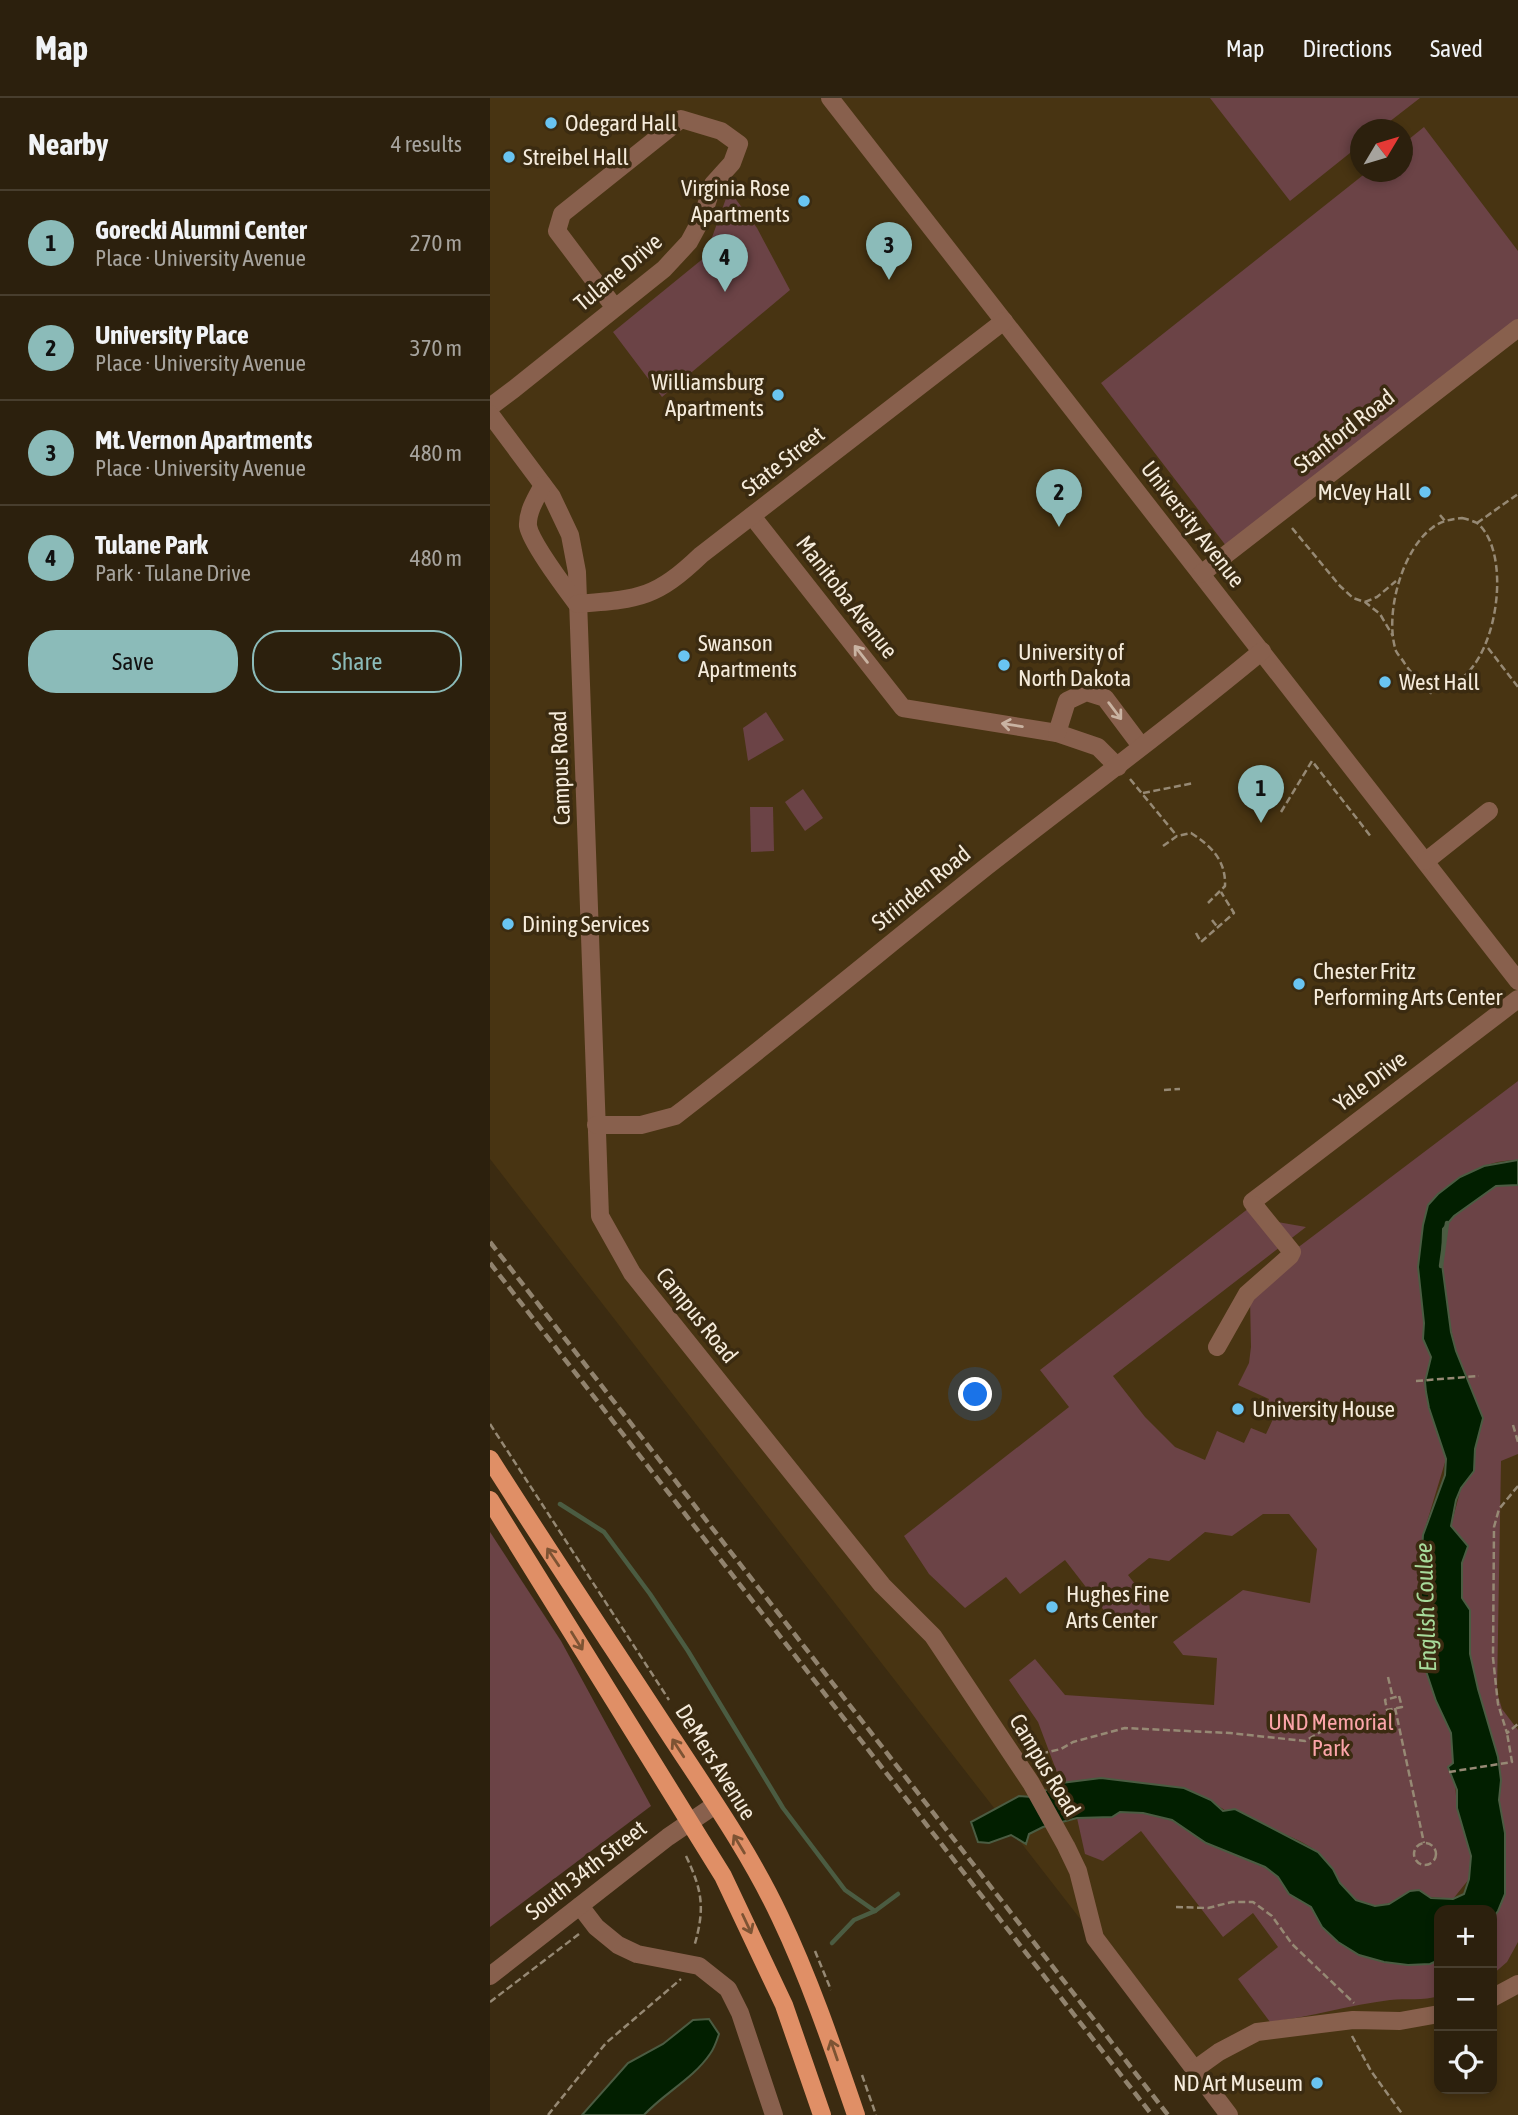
<!DOCTYPE html>
<html lang="en">
<head>
<meta charset="utf-8">
<style>
  :root { --surface:#2c200d; --page:#342816; --text:#f1f3f6; --muted:#a6a39d; --line:#483e2e; --accent:#8bbbb9 }
  body { margin:0; font-family:"Asap Condensed",sans-serif; background:var(--page); color:var(--text) }
  .controls { position:absolute; right:21px; bottom:21px; display:grid; overflow:hidden; border-radius:14px; box-shadow:0 4px 10px #0003 }
  .controls button { width:63px; height:63px; display:grid; place-items:center; padding:0; border:0; border-bottom:2px solid var(--line); background:var(--surface); color:var(--text); font:35px sans-serif }
  .compass { position:absolute; left:860px; top:21px; width:63px; height:63px; border-radius:50%; background:var(--surface); box-shadow:0 4px 10px #0003; rotate:52deg }
  .you { position:absolute; left:486px; top:1297px; width:24px; height:24px; margin:-18px; border:5px solid #fff; border-radius:50%; background:#1a73e8; box-shadow:0 0 0 10px #1a73e833 }
  .badge { display:grid; place-items:center; width:46px; height:46px; border-radius:50%; background:var(--accent); color:#111; font-size:23px; font-weight:700 }
  .pin { position:absolute; translate:-50% -58px; filter:drop-shadow(0 2px 4px #0008) }
  .pin::after { content:''; position:absolute; top:37px; width:24px; height:21px; background:inherit; clip-path:polygon(0 0,100% 0,50% 100%) }
  .list { margin:0; padding:0; list-style:none }
  h2 { display:flex; justify-content:space-between; align-items:center; height:91px; margin:0; padding:0 28px; font-size:30px }
  h2 small { font-size:23px; font-weight:400; color:var(--muted) }
  .list li { display:grid; grid-template-columns:46px 1fr auto; gap:21px; align-items:center; box-sizing:border-box; height:105px; padding:0 28px; border-top:2px solid var(--line) }
  .list b { display:block; font-size:26px; white-space:nowrap }
  .list p { margin:0; font-size:23px; white-space:nowrap; color:var(--muted) }
  .list em { font-size:23px; font-style:normal; color:var(--muted) }
  .actions { display:flex; gap:14px; padding:21px 28px }
  .actions a { flex:1; padding:16px 0; border:2px solid var(--accent); border-radius:28px; text-align:center; font-size:24px; color:var(--accent) }
  .actions .main { background:var(--accent); color:#111 }
  .icon { flex:none; width:38px; height:38px; fill:none; stroke:currentColor; stroke-width:2; stroke-linecap:round; stroke-linejoin:round }
  .map { position:relative; flex:none; width:1028px; height:2017px; overflow:hidden }
  header { display:flex; align-items:center; gap:42px; box-sizing:border-box; height:98px; padding:0 35px; background:var(--surface); border-bottom:2px solid var(--line) }
  header strong { font-size:33px }
  nav { display:flex; gap:38px; margin-inline-start:auto; font-size:24px }
  main { display:flex }
  aside { flex:1; background:var(--surface) }
  .map>svg:first-child { display:block }
</style>
</head>
<body>
<header>
<strong>Map</strong>
<nav><a>Map</a><a>Directions</a><a>Saved</a></nav>
</header>
<main>
<aside>
<h2>Nearby<small>4 results</small></h2>
<ul class="list">
<li><span class="badge">1</span><div><b>Gorecki Alumni Center</b><p>Place · University Avenue</p></div><em>270 m</em></li>
<li><span class="badge">2</span><div><b>University Place</b><p>Place · University Avenue</p></div><em>370 m</em></li>
<li><span class="badge">3</span><div><b>Mt. Vernon Apartments</b><p>Place · University Avenue</p></div><em>480 m</em></li>
<li><span class="badge">4</span><div><b>Tulane Park</b><p>Park · Tulane Drive</p></div><em>480 m</em></li>
</ul>
<div class="actions"><a class="main">Save</a><a>Share</a></div>
</aside>
<div class="map">
<svg width="1028" height="2017" viewBox="0 0 1028 2017">
  <rect width="100%" height="100%" fill="#3b2b11"/>
  <path fill="#483412" fill-rule="evenodd" d="M0,0H1028V2017H739L605,1840L0,1061ZM870,32H912V74H870ZM949,1812H1002V1991H949Z"/>
  <g fill="#6b4346">
    <path d="M720,0H930L890,31L870,32V47L800,103Z"/>
    <path d="M934,29L1028,153V229L740,453L611,285L877,74H912L913,46Z"/>
    <path d="M239,92L267,130L300,192L172,299L123,234L215,159Z"/>
    <path d="M276,614L294,642L258,663L253,630Z"/>
    <path d="M313,691L333,720L315,733L295,704Z"/>
    <path d="M260,709H283L284,753L261,754Z"/>
    <path d="M1028,983V1062C989,1062 966,1083 938,1107L933,1240L941,1259L947,1331L956,1361L933,1437L930,1476L931,1534L934,1567L946,1603L961,1635L967,1710L981,1758L979,1781L963,1801C947,1800 925,1796 909,1801C900,1804 894,1809 884,1808C850,1802 847,1770 827,1754C797,1730 749,1728 721,1702L611,1680L571,1685L548,1624L519,1582L545,1561L575,1597L724,1607L727,1560L693,1557L683,1544L753,1492L820,1505L827,1451L799,1416H773L742,1438L715,1434L679,1463L659,1460L638,1477L659,1504L661,1522L616,1515L575,1462L530,1496L516,1479L475,1510L439,1476L414,1438L579,1309L550,1272L759,1110L782,1123L816,1129L623,1278L655,1319L685,1349L715,1362L727,1333L754,1345L761,1330L776,1336L783,1321L773,1316L779,1301L748,1287L759,1265L761,1249L760,1200L802,1154Z"/>
    <path d="M1028,1087V1356L1011,1363L1007,1594L1012,1611L1028,1632V1844L1017,1864L1002,1877V1821L1013,1799L1016,1780L1015,1735L1009,1702L1011,1682L1008,1659L988,1591L980,1556V1512L972,1500V1465L978,1448L961,1428L971,1390L984,1373L985,1351L993,1320L966,1253L950,1181L953,1131L964,1118L1006,1088Z"/>
    <path d="M0,1434L71,1543L161,1708L0,1829Z"/>
    <path d="M630,1714L653,1715L682,1722L716,1745L778,1771L788,1779L799,1796L821,1809L832,1829L848,1844L940,1866L949,1862V1898C933,1903 917,1900 900,1902C860,1907 820,1919 780,1924L748,1881L788,1849L763,1815L733,1839L651,1733L613,1763L595,1756L587,1720L622,1719Z"/>
  </g>
  <g fill="#021f00" stroke="#4b5c42" stroke-width="2">
    <path d="M1028,1062V1087L1006,1088L964,1118L953,1131L952,1166L961,1234L966,1253L993,1320L985,1351L984,1373L971,1390L966,1402L961,1428L978,1448L972,1465V1500L980,1512V1556L988,1591L1008,1659L1011,1682L1009,1702L1015,1735V1796L1008,1813L1002,1821V1812H949V1862L940,1866L918,1867L894,1864L869,1857L848,1844L832,1829L821,1809L799,1796L788,1779L775,1769L716,1745L682,1722L653,1715L630,1714L622,1719L587,1720L553,1729L539,1736L536,1746L521,1737L499,1745L488,1744L481,1724L529,1698L542,1699L571,1685L611,1680L694,1690L721,1702L733,1713L745,1711L828,1754L843,1771L850,1785L866,1802L885,1808L899,1806L920,1793L929,1792L941,1800L963,1801L974,1796L979,1781L981,1758L967,1710V1692L958,1669L963,1665L961,1635L946,1603L934,1567L931,1534L930,1476L933,1437L955,1377L956,1361L939,1310L936,1294L935,1284L941,1259L933,1241L934,1225L928,1169L933,1127L938,1107L948,1096L970,1079L994,1068Z"/>
    <path d="M219,1921L229,1936C227,1942 224,1951 220,1956C203,1981 174,1995 154,2017H92L138,1965L173,1946L203,1922Z"/>
  </g>
  <g fill="none" stroke-linecap="round" stroke-linejoin="round">
    <g stroke="#4b5c42" stroke-width="4.5">
      <path d="M951,1168L957,1125"/>
      <path d="M70,1406L114,1434L160,1496L198,1553L293,1710L355,1792L385,1813"/>
      <path d="M342,1845L364,1822L385,1813L408,1796"/>
    </g>
    <g stroke="#968974" stroke-width="2.5" stroke-dasharray="7 3.5" stroke-linecap="butt">
      <path d="M950,417L955,423"/>
      <path d="M972,420C977,421 983,423 987,425C1028,458 1003,596 944,588C931,586 922,576 915,566C913,562 908,557 906,553C894,517 912,452 942,430C950,423 962,421 972,420Z"/>
      <path d="M987,425L1028,396"/>
      <path d="M802,430L850,488L863,500L875,504L890,516L903,538"/>
      <path d="M875,504L887,499L906,483"/>
      <path d="M998,550L1028,589"/>
      <path d="M940,596L944,588"/>
      <path d="M640,681L687,738"/>
      <path d="M653,695L704,685"/>
      <path d="M791,714L822,663L882,740"/>
      <path d="M673,748L687,738L701,735C721,748 736,762 735,788L718,805"/>
      <path d="M722,822L728,830"/>
      <path d="M706,835L711,844L744,815L731,794"/>
      <path d="M674,992L690,991"/>
      <path d="M926,1283L989,1278"/>
      <path d="M0,1326L179,1602"/>
      <path d="M1023,1327L1028,1344"/>
      <path d="M1028,1388L1009,1411L1004,1429L1003,1560L1008,1606L1017,1635L1028,1626"/>
      <path d="M898,1579L903,1600"/>
      <path d="M909,1598L912,1609L897,1612L895,1602Z"/>
      <path d="M905,1610L934,1745"/>
      <path d="M541,1658L571,1651L583,1644L635,1630L740,1635L815,1643L858,1618"/>
      <path d="M959,1674L1022,1664L1017,1635"/>
      <circle cx="935" cy="1756" r="11"/>
      <path d="M196,1758C213,1794 215,1811 204,1849"/>
      <path d="M686,1809L718,1810L742,1804H763L782,1818L802,1846L864,1905"/>
      <path d="M325,1853L341,1892"/>
      <path d="M0,1904L89,1836"/>
      <path d="M862,1938L881,1973L913,2017"/>
      <path d="M372,1977L386,2017"/>
      <path d="M58,2017L116,1945L191,1881"/>
    </g>
    <g stroke="#88604d" stroke-width="18">
      <path d="M340,0L1028,883"/>
      <path d="M0,309L24,291L174,171L199,144L212,120L223,86L242,65L249,46L231,33L191,21L72,116L67,133L125,210"/>
      <path d="M0,316L62,399L80,437L87,474L110,1118L142,1175L392,1487L443,1538L541,1685L576,1748L588,1773L605,1840L739,2017"/>
      <path d="M53,387C47,398 37,414 38,428C41,445 76,491 87,506"/>
      <path d="M262,418L413,610L567,635L608,649L628,669"/>
      <path d="M711,476L1028,230"/>
      <path d="M87,506C149,501 165,501 211,457L514,223"/>
      <path d="M567,635L577,603L596,594L615,600L651,648"/>
      <path d="M936,763L999,713"/>
      <path d="M106,1027H151L185,1018C290,937 392,852 496,769C588,697 682,628 772,553"/>
      <path d="M762,1104L1028,901"/>
      <path d="M727,1249L757,1196L800,1158L802,1154L764,1107"/>
      <path d="M90,1808L106,1829L128,1847L147,1856L209,1868L238,1891L250,1915L284,2017"/>
      <path d="M0,1878L178,1739L225,1707"/>
      <path d="M1002,1900L1028,1886"/>
      <path d="M704,1972L729,1954L767,1934L863,1922L910,1923L949,1916"/>
    </g>
    <g stroke="#e08f66" stroke-width="18">
      <path d="M0,1361C59,1454 120,1545 180,1637C218,1695 260,1755 290,1819C320,1882 343,1950 366,2017"/>
      <path d="M0,1402L233,1778L294,1907L332,2017"/>
    </g>
    <g stroke="#91836e" stroke-width="4.5" stroke-dasharray="10 5" stroke-linecap="butt">
      <path d="M0,1144L678,2017"/>
      <path d="M0,1165L662,2017"/>
    </g>
  </g>
  <defs><path id="oneway-shaft" d="M-6 0H5M1.5-3L5.5 0L1.5 3" fill="none" stroke-width="1.6" stroke-linecap="round" stroke-linejoin="round" transform="scale(1.75)"/></defs>
  <g stroke="#c9b3a2">
    <use href="#oneway-shaft" transform="translate(371 556) rotate(-128)"/>
    <use href="#oneway-shaft" transform="translate(625 613) rotate(53)"/>
    <use href="#oneway-shaft" transform="translate(522 627) rotate(-171)"/>
  </g>
  <g stroke="#7d5333">
    <use href="#oneway-shaft" transform="translate(63 1459) rotate(-124)"/>
    <use href="#oneway-shaft" transform="translate(87 1543) rotate(58)"/>
    <use href="#oneway-shaft" transform="translate(188 1650) rotate(-123)"/>
    <use href="#oneway-shaft" transform="translate(249 1746) rotate(-121)"/>
    <use href="#oneway-shaft" transform="translate(257 1826) rotate(65)"/>
    <use href="#oneway-shaft" transform="translate(344 1952) rotate(-109)"/>
  </g>
  <g fill="#69c4f1" stroke="#3b2b11" stroke-width="2.5">
    <circle cx="61" cy="25" r="7"/>
    <circle cx="19" cy="59" r="7"/>
    <circle cx="314" cy="103" r="7"/>
    <circle cx="288" cy="297" r="7"/>
    <circle cx="935" cy="394" r="7"/>
    <circle cx="194" cy="558" r="7"/>
    <circle cx="514" cy="567" r="7"/>
    <circle cx="895" cy="584" r="7"/>
    <circle cx="18" cy="826" r="7"/>
    <circle cx="809" cy="886" r="7"/>
    <circle cx="748" cy="1311" r="7"/>
    <circle cx="562" cy="1509" r="7"/>
    <circle cx="827" cy="1985" r="7"/>
  </g>
  <g text-anchor="middle" stroke-width="7" stroke-linejoin="round" paint-order="stroke">
    <g font-size="23" fill="#f5ebdb" stroke="#3b2b11" text-anchor="start">
      <text x="75" y="33">Odegard Hall</text>
      <text x="33" y="67">Streibel Hall</text>
      <text x="300" y="98" text-anchor="end">Virginia Rose<tspan x="300" dy="26">Apartments</tspan></text>
      <text x="274" y="292" text-anchor="end">Williamsburg<tspan x="274" dy="26">Apartments</tspan></text>
      <text x="921" y="402" text-anchor="end">McVey Hall</text>
      <text x="208" y="553">Swanson<tspan x="208" dy="26">Apartments</tspan></text>
      <text x="528" y="562">University of<tspan x="528" dy="26">North Dakota</tspan></text>
      <text x="909" y="592">West Hall</text>
      <text x="32" y="834">Dining Services</text>
      <text x="823" y="881">Chester Fritz<tspan x="823" dy="26">Performing Arts Center</tspan></text>
      <text x="762" y="1319">University House</text>
      <text x="576" y="1504">Hughes Fine<tspan x="576" dy="26">Arts Center</tspan></text>
      <text x="813" y="1993" text-anchor="end">ND Art Museum</text>
    </g>
    <g font-size="23" fill="#f5ebdb" stroke="#3b2b11">
      <text transform="translate(128 174) rotate(-40)" y="8">Tulane Drive</text>
      <text transform="translate(854 333) rotate(-38)" y="8">Stanford Road</text>
      <text transform="translate(293 363) rotate(-38)" y="8">State Street</text>
      <text transform="translate(703 426) rotate(52)" y="8">University Avenue</text>
      <text transform="translate(357 499) rotate(52)" y="8">Manitoba Avenue</text>
      <text transform="translate(70 670) rotate(-92)" y="8">Campus Road</text>
      <text transform="translate(431 790) rotate(-39)" y="8">Strinden Road</text>
      <text transform="translate(880 983) rotate(-37)" y="8">Yale Drive</text>
      <text transform="translate(207 1217) rotate(51)" y="8">Campus Road</text>
      <text transform="translate(226 1664) rotate(58)" y="8">DeMers Avenue</text>
      <text transform="translate(555 1667) rotate(59)" y="8">Campus Road</text>
      <text transform="translate(96 1772) rotate(-38)" y="8">South 34th Street</text>
    </g>
    <g font-size="23" fill="#fba4a9" stroke="#3b2b11">
      <text x="841" y="1632">UND Memorial<tspan x="841" dy="26">Park</tspan></text>
    </g>
    <g font-size="24" font-style="italic" fill="#a7db9a" stroke="#3b2b11">
      <text transform="translate(936 1509) rotate(-92)" y="8">English Coulee</text>
    </g>
  </g>
</svg>
<div class="controls">
<button>+</button>
<button>−</button>
<button><svg class="icon" aria-label="locate" viewBox="0 0 24 24"><circle cx="12" cy="12" r="6"/><path d="M12 2v4M12 18v4M2 12h4M18 12h4"/></svg></button>
</div>
<svg class="compass" viewBox="-18 -18 36 36"><path d="M0-13l5 13h-10z" fill="#e53935"/><path d="M0 13l5-13h-10z" fill="#a6a39d"/></svg>
<div class="you"></div>
<div class="pin badge" style="left:771px;top:725px">1</div>
<div class="pin badge" style="left:569px;top:429px">2</div>
<div class="pin badge" style="left:399px;top:182px">3</div>
<div class="pin badge" style="left:235px;top:194px">4</div>
</div>
</main>
</body>
</html>
